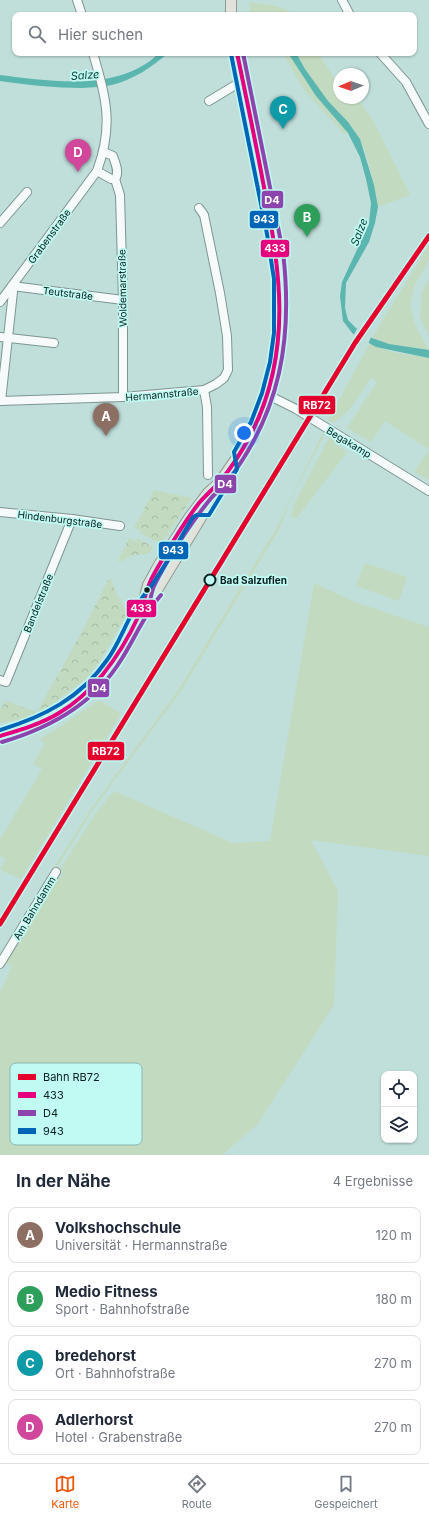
<!DOCTYPE html>
<html lang="de">
<head>
<meta charset="utf-8">
<style>
  :root { --surface:#fff; --page:#f2f2f3; --text:#1f2937; --muted:#747a83; --line:#e0e1e3; --accent:#ea580c }
  body { margin:0; font-family:Inter,sans-serif; background:var(--page); color:var(--text) }
  .controls { position:absolute; right:12px; bottom:12px; display:grid; overflow:hidden; border-radius:8px; box-shadow:0 1px 3px #0004 }
  .controls button { width:36px; height:36px; display:grid; place-items:center; padding:0; border:0; border-bottom:1px solid var(--line); background:var(--surface); color:var(--text); font:20px sans-serif }
  .compass { position:absolute; left:333px; top:68px; width:36px; height:36px; border-radius:50%; background:var(--surface); box-shadow:0 1px 3px #0004; rotate:268deg }
  .you { position:absolute; left:244px; top:433px; width:14px; height:14px; margin:-10px; border:3px solid #fff; border-radius:50%; background:#1a73e8; box-shadow:0 0 0 6px #1a73e833 }
  .badge { display:grid; place-items:center; width:26px; height:26px; border-radius:50%; background:var(--accent); color:#fff; font-size:13px; font-weight:700 }
  .pin { position:absolute; translate:-50% -33px; filter:drop-shadow(0 1px 2px #0008) }
  .pin::after { content:''; position:absolute; top:21px; width:14px; height:12px; background:inherit; clip-path:polygon(0 0,100% 0,50% 100%) }
  .list { margin:0; padding:0; list-style:none }
  h2 { display:flex; justify-content:space-between; align-items:center; height:52px; margin:0; padding:0 16px; font-size:17px }
  h2 small { font-size:13px; font-weight:400; color:var(--muted) }
  .list li { display:grid; grid-template-columns:26px 1fr auto; gap:12px; align-items:center; box-sizing:border-box; height:56px; margin:0 8px 8px; padding:0 8px; border:1px solid var(--line); border-radius:8px }
  .list b { display:block; font-size:15px; white-space:nowrap }
  .list p { margin:0; font-size:13px; white-space:nowrap; color:var(--muted) }
  .list em { font-size:13px; font-style:normal; color:var(--muted) }
  .icon { flex:none; width:22px; height:22px; fill:none; stroke:currentColor; stroke-width:2; stroke-linecap:round; stroke-linejoin:round }
  .map { position:relative; flex:none; width:429px; height:1155px; overflow:hidden }
  .search { position:absolute; background:var(--surface); box-shadow:0 1px 3px #0004; left:12px; right:12px; top:12px; height:44px; display:flex; align-items:center; gap:10px; box-sizing:border-box; padding:0 14px; border-radius:8px; color:var(--muted); font-size:15px }
  .sheet { height:308px; background:var(--surface) }
  nav { display:flex; justify-content:space-around; align-items:center; box-sizing:border-box; height:56px; border-top:1px solid var(--line); background:var(--surface); font-size:11px; color:var(--muted) }
  nav a { display:grid; justify-items:center; gap:2px }
  nav .on { color:var(--accent) }
  .map>svg:first-child { display:block }
</style>
</head>
<body>
<div class="map">
<svg width="429" height="1155" viewBox="0 0 429 1155">
  <defs>
    <pattern id="forest-crowns" width="20" height="18" patternUnits="userSpaceOnUse"><rect width="20" height="18" fill="#c2dac0"/><path d="M2 6a3 3 0 1 1 6 0M12 15a3 3 0 1 1 6 0" fill="none" stroke="#a5bba5"/></pattern>
  </defs>
  <rect width="100%" height="100%" fill="#c0dfdb"/>
  <g fill="#c2dac0">
    <path d="M249,2C269,5 278,4 296,15L249,14L250,13Z"/>
    <path d="M283,53H288L316,96L348,133L344,134L304,90Z"/>
    <path d="M296,53H318L338,84H339V98H357L374,122L410,195L378,207C374,185 370,160 360,139C353,124 339,114 329,102C316,87 306,70 296,53Z"/>
    <path d="M429,245V261L415,284L410,306L416,327L429,350L389,344L372,338Z"/>
    <path d="M429,279V336L420,317L422,292Z"/>
    <path d="M370,343C386,354 410,354 429,358V446L427,449L419,443L385,421L371,442L347,428L377,382L371,378C358,396 353,410 333,423L328,420Z"/>
    <path d="M324,430L325,434L289,503L280,528L181,691L92,811L0,961V954L90,810L179,689L277,527Z"/>
    <path d="M332,436L335,441L334,443L347,452L296,519L291,517L294,504L329,438Z"/>
    <path d="M428,451L429,452V480L414,472Z"/>
    <path d="M365,563L407,577L399,601L356,586Z"/>
    <path d="M314,583L355,602L429,627V856L311,840L338,891L334,1005L257,1125L222,1155H0V993L12,966L4,962L56,876L60,878L63,873L59,871L95,814L114,791L233,843L270,841Z"/>
    <path d="M99,700L121,714L21,879L0,870L5,859L0,856V839L42,769L33,764L45,743L39,739L55,730Z"/>
  </g>
  <g fill="url(#forest-crowns)">
    <path d="M154,490L192,498L161,544L140,533L141,531L134,528Z"/>
    <path d="M129,538L136,541L138,538L153,547L150,553L131,556L120,562L118,561Z"/>
    <path d="M109,578L112,580C115,593 121,600 127,612V615L99,662L86,679L41,712L30,717L0,723V710L6,701L37,712L80,635Z"/>
  </g>
  <g fill="#5ab6ae">
    <path d="M159,53H168C152,67 133,80 112,85C103,87 92,87 82,88C54,88 28,85 0,81V75C50,81 119,93 159,53Z"/>
    <path d="M288,53H296L305,69L328,101L348,122L360,139L374,185L378,207L375,223L369,242L346,283L345,308L348,320L356,328L372,338L389,344L429,350V358L376,347L353,334L343,321L340,296L342,282L369,224L371,203L366,179L360,157L348,133L316,96Z"/>
  </g>
  <path fill="#c0dfdb" d="M358,327L372,335L368,344L353,336Z"/>
  <g fill="none" stroke-linecap="round" stroke-linejoin="round">
    <g stroke="#7d9592" stroke-width="10">
      <g id="minor">
        <path d="M77,0L82,15"/>
        <path d="M342,0L350,15"/>
        <path d="M380,53L406,82L429,124"/>
        <path d="M209,101L242,81"/>
        <path d="M104,152L113,156C115,163 120,172 115,179"/>
        <path d="M97,171L111,179H115"/>
        <path d="M115,179L120,195L123,300V397"/>
        <path d="M0,223L27,192"/>
        <path d="M0,302L97,171C114,125 106,98 93,53"/>
        <path d="M0,337L54,343"/>
        <path d="M204,390L207,407L208,475"/>
        <path d="M268,395L296,409L429,491"/>
        <path d="M0,401L123,397L204,390L216,384L224,378L228,370L227,336L220,293L204,215L199,208"/>
        <path d="M1,401L13,292L12,286L123,300"/>
        <path d="M0,512L72,519L120,526"/>
        <path d="M0,680L6,682L72,519"/>
        <path d="M0,964L56,872"/>
      </g>
    </g>
    <g stroke="#929a8f" stroke-width="12">
      <g id="major">
        <path d="M231,0V15"/>
        <path d="M143,605L148,585L159,565L189,518L208,493L218,484"/>
        <path d="M0,736L34,726L52,718L73,704L94,685L111,664L142,608L157,590L214,496L222,479L240,453L256,425L268,395L276,363L280,334V278L273,233L237,53"/>
      </g>
    </g>
    <use href="#minor" stroke="#f6fafa" stroke-width="8"/>
    <use href="#major" stroke="#e2e2dc" stroke-width="10"/>
    <g stroke="#c0faf2" stroke-width="7">
      <path id="bus-1" d="M0,736C20,730 41,724 59,713C96,691 121,654 139,615C145,601 146,587 154,574C168,549 182,525 199,503C206,495 214,488 221,480C232,467 242,451 250,436C293,354 281,269 263,182C255,139 246,96 237,53"/>
    </g>
    <g stroke="#c0faf2" stroke-width="7">
      <g id="bus-2">
        <path d="M148,610C150,602 151,593 154,586C168,558 192,521 212,497C217,492 223,487 227,482C281,412 293,338 283,252L243,53"/>
        <path d="M2,742C50,728 94,704 121,660C135,638 144,615 161,595"/>
      </g>
    </g>
    <g stroke="#c0faf2" stroke-width="7">
      <path id="bus-3" d="M0,730C43,717 81,698 107,660C119,644 125,624 136,607C142,596 151,588 157,577C170,558 181,537 193,517L197,515H209L237,469L234,452L251,422L262,393L270,362L274,333V279L267,234L231,54"/>
    </g>
    <use href="#bus-1" stroke="#e5007d" stroke-width="4"/>
    <use href="#bus-2" stroke="#8e44ad" stroke-width="4"/>
    <use href="#bus-3" stroke="#0065b7" stroke-width="4"/>
    <g stroke="#c0faf2" stroke-width="8">
      <path id="rail-1" d="M0,924L355,343L429,236"/>
    </g>
    <use href="#rail-1" stroke="#e4002b" stroke-width="5"/>
  </g>
  <circle fill="#c0faf2" stroke="#081f1d" stroke-width="2" cx="210" cy="580" r="5.5"/>
  <circle fill="#081f1d" stroke="#c0faf2" stroke-width="1.5" cx="147" cy="590" r="3.5"/>
  <g text-anchor="middle" stroke-width="3.5" stroke-linejoin="round" paint-order="stroke">
    <g font-size="10" fill="#081f1d" stroke="#c0faf2">
      <text transform="translate(49 236) rotate(-54)" y="4">Grabenstraße</text>
      <text transform="translate(122 288) rotate(-91)" y="4">Woldemarstraße</text>
      <text transform="translate(68 293) rotate(7)" y="4">Teutstraße</text>
      <text transform="translate(162 394) rotate(-5)" y="4">Hermannstraße</text>
      <text transform="translate(349 442) rotate(31)" y="4">Begakamp</text>
      <text transform="translate(60 519) rotate(7)" y="4">Hindenburgstraße</text>
      <text transform="translate(38 603) rotate(-68)" y="4">Bandelstraße</text>
      <text transform="translate(34 908) rotate(-59)" y="4">Am Bahndamm</text>
    </g>
    <g font-size="10" font-weight="bold" fill="#081f1d" stroke="#c0faf2" text-anchor="start">
      <text x="220" y="584">Bad Salzuflen</text>
    </g>
    <g font-size="11" font-style="italic" fill="#0a3f3a" stroke="#c0faf2">
      <text transform="translate(85 75) rotate(-4)" y="4">Salze</text>
      <text transform="translate(359 232) rotate(-69)" y="4">Salze</text>
    </g>
  </g>
  <rect x="10" y="1063" width="132" height="82" rx="6" fill="#c0faf2" stroke="#89b8b2" stroke-width="1"/>
  <rect x="18" y="1074" width="18" height="6" fill="#e4002b"/>
  <rect x="18" y="1092" width="18" height="6" fill="#e5007d"/>
  <rect x="18" y="1110" width="18" height="6" fill="#8e44ad"/>
  <rect x="18" y="1128" width="18" height="6" fill="#0065b7"/>
  <g font-size="11" fill="#081f1d">
    <text x="43" y="1081">Bahn RB72</text>
    <text x="43" y="1099">433</text>
    <text x="43" y="1117">D4</text>
    <text x="43" y="1135">943</text>
  </g>
  <g stroke="#c0faf2" stroke-width="1.5">
    <rect x="261" y="190" width="23" height="19" rx="4" fill="#8e44ad"/>
    <rect x="249" y="210" width="30" height="19" rx="4" fill="#0065b7"/>
    <rect x="260" y="239" width="30" height="19" rx="4" fill="#e5007d"/>
    <rect x="298" y="395" width="38" height="20" rx="4" fill="#e4002b"/>
    <rect x="214" y="474" width="23" height="20" rx="4" fill="#8e44ad"/>
    <rect x="158" y="541" width="31" height="19" rx="4" fill="#0065b7"/>
    <rect x="126" y="599" width="31" height="19" rx="4" fill="#e5007d"/>
    <rect x="87" y="678" width="23" height="20" rx="4" fill="#8e44ad"/>
    <rect x="87" y="741" width="38" height="20" rx="4" fill="#e4002b"/>
  </g>
  <g font-size="11" text-anchor="middle" font-weight="bold" fill="#fff">
    <text x="272" y="204">D4</text>
    <text x="264" y="223">943</text>
    <text x="275" y="252">433</text>
    <text x="317" y="409">RB72</text>
    <text x="225" y="488">D4</text>
    <text x="173" y="554">943</text>
    <text x="141" y="612">433</text>
    <text x="99" y="692">D4</text>
    <text x="106" y="755">RB72</text>
  </g>
</svg>
<div class="controls">
<button><svg class="icon" aria-label="locate" viewBox="0 0 24 24"><circle cx="12" cy="12" r="6"/><path d="M12 2v4M12 18v4M2 12h4M18 12h4"/></svg></button>
<button><svg class="icon" aria-label="layers" viewBox="0 0 24 24"><path d="M12 4l9 5-9 5-9-5zM3 14l9 5 9-5"/></svg></button>
</div>
<svg class="compass" viewBox="-18 -18 36 36"><path d="M0-13l5 13h-10z" fill="#e53935"/><path d="M0 13l5-13h-10z" fill="#747a83"/></svg>
<div class="you"></div>
<div class="pin badge" style="left:106px;top:436px;background:#8d6e63">A</div>
<div class="pin badge" style="left:307px;top:237px;background:#2e9e5b">B</div>
<div class="pin badge" style="left:283px;top:129px;background:#0f9aa8">C</div>
<div class="pin badge" style="left:78px;top:172px;background:#d1479c">D</div>
<div class="search"><svg class="icon" aria-label="search" viewBox="0 0 24 24"><circle cx="10" cy="10" r="6"/><path d="M15 15l6 6"/></svg>Hier suchen</div>
</div>
<section class="sheet">
<h2>In der Nähe<small>4 Ergebnisse</small></h2>
<ul class="list">
<li><span class="badge" style="background:#8d6e63">A</span><div><b>Volkshochschule</b><p>Universität · Hermannstraße</p></div><em>120 m</em></li>
<li><span class="badge" style="background:#2e9e5b">B</span><div><b>Medio Fitness</b><p>Sport · Bahnhofstraße</p></div><em>180 m</em></li>
<li><span class="badge" style="background:#0f9aa8">C</span><div><b>bredehorst</b><p>Ort · Bahnhofstraße</p></div><em>270 m</em></li>
<li><span class="badge" style="background:#d1479c">D</span><div><b>Adlerhorst</b><p>Hotel · Grabenstraße</p></div><em>270 m</em></li>
</ul>
</section>
<nav>
<a class="on"><svg class="icon" aria-label="map" viewBox="0 0 24 24"><path d="M3 6l6-2 6 2 6-2v14l-6 2-6-2-6 2zM9 4v14M15 6v14"/></svg>Karte</a>
<a><svg class="icon" aria-label="directions" viewBox="0 0 24 24"><path d="M12 3l9 9-9 9-9-9zM9 14v-3h6M13 9l2 2-2 2"/></svg>Route</a>
<a><svg class="icon" aria-label="saved" viewBox="0 0 24 24"><path d="M7 4h10v16l-5-4-5 4z"/></svg>Gespeichert</a>
</nav>
</body>
</html>
